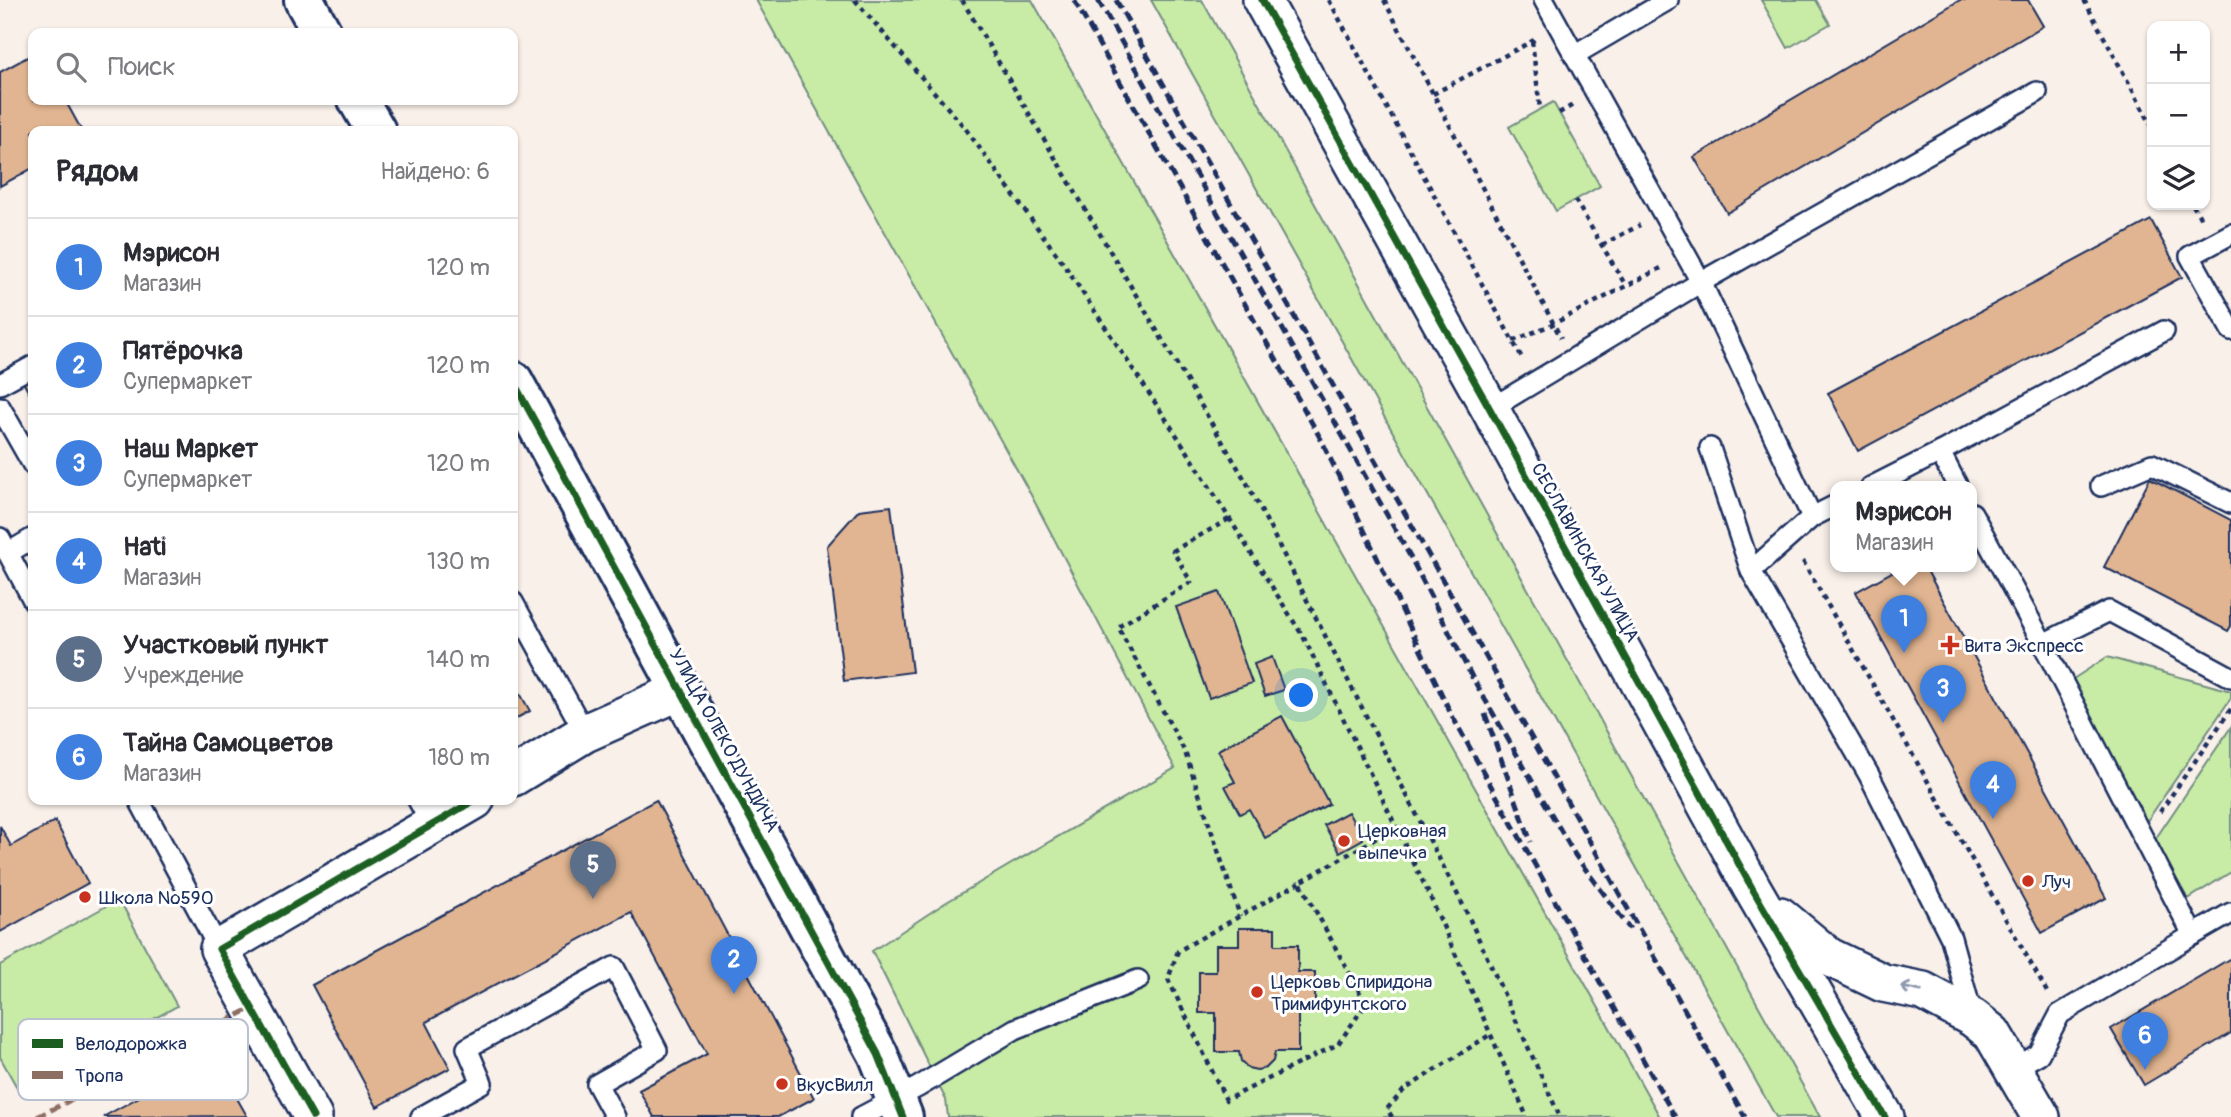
<!DOCTYPE html>
<html lang="ru">
<head>
<meta charset="utf-8">
<style>
  :root { --surface:#fff; --page:#f2f2f3; --text:#2b2b33; --muted:#7c7c81; --line:#e1e1e2; --accent:#0f766e }
  body { margin:0; font-family:Pangolin,sans-serif; background:var(--page); color:var(--text) }
  .controls { position:absolute; right:21px; top:21px; display:grid; overflow:hidden; border-radius:14px; box-shadow:0 2px 5px #0004 }
  .controls button { width:63px; height:63px; display:grid; place-items:center; padding:0; border:0; border-bottom:2px solid var(--line); background:var(--surface); color:var(--text); font:35px sans-serif }
  .you { position:absolute; left:1302px; top:696px; width:24px; height:24px; margin:-18px; border:5px solid #fff; border-radius:50%; background:#1a73e8; box-shadow:0 0 0 10px #1a73e833 }
  .badge { display:grid; place-items:center; width:46px; height:46px; border-radius:50%; background:var(--accent); color:#fff; font-size:23px; font-weight:700 }
  .pin { position:absolute; translate:-50% -58px; filter:drop-shadow(0 2px 4px #0008) }
  .pin::after { content:''; position:absolute; top:37px; width:24px; height:21px; background:inherit; clip-path:polygon(0 0,100% 0,50% 100%) }
  .popup { position:absolute; left:1830px; top:481px; width:147px; height:91px; box-sizing:border-box; display:grid; place-content:center; border-radius:14px; background:var(--surface); filter:drop-shadow(0 2px 5px #0005); font-size:23px; white-space:nowrap; color:var(--muted) }
  .popup b { font-size:26px; color:var(--text) }
  .popup::after { content:''; position:absolute; left:50%; top:100%; margin-left:-14px; border:14px solid transparent; border-top-color:var(--surface) }
  .list { margin:0; padding:0; list-style:none }
  h2 { display:flex; justify-content:space-between; align-items:center; height:91px; margin:0; padding:0 28px; font-size:30px }
  h2 small { font-size:23px; font-weight:400; color:var(--muted) }
  .list li { display:grid; grid-template-columns:46px 1fr auto; gap:21px; align-items:center; box-sizing:border-box; height:98px; padding:0 28px; border-top:2px solid var(--line) }
  .list b { display:block; font-size:26px; white-space:nowrap }
  .list p { margin:0; font-size:23px; white-space:nowrap; color:var(--muted) }
  .list em { font-size:23px; font-style:normal; color:var(--muted) }
  .icon { flex:none; width:38px; height:38px; fill:none; stroke:currentColor; stroke-width:2; stroke-linecap:round; stroke-linejoin:round }
  .map { position:relative; flex:none; width:2231px; height:1117px; overflow:hidden }
  .search { position:absolute; background:var(--surface); box-shadow:0 2px 5px #0004; left:28px; top:28px; width:490px; height:77px; display:flex; align-items:center; gap:18px; box-sizing:border-box; padding:0 24px; border-radius:14px; color:var(--muted); font-size:26px }
  .panel { position:absolute; background:var(--surface); box-shadow:0 2px 5px #0004; left:28px; top:126px; width:490px; height:679px; border-radius:14px }
  .map>svg:first-child { display:block }
</style>
</head>
<body>
<div class="map">
<svg width="2231" height="1117" viewBox="0 0 2231 1117">
  <rect width="100%" height="100%" fill="#f9f0e9"/>
  <filter id="ink" filterUnits="userSpaceOnUse"><feTurbulence type="fractalNoise" baseFrequency=".0143" numOctaves="2"/><feDisplacementMap in="SourceGraphic" scale="14" xChannelSelector="R" yChannelSelector="G"/><feConvolveMatrix kernelMatrix="1 2 1 2 8 2 1 2 1" color-interpolation-filters="sRGB"/></filter>
  <g filter="url(#ink)">
    <g fill="#c8eba5" stroke="#728d82" stroke-width="2">
      <path d="M756,0H1032L1660,1117H948L946,1100L872,951L945,903L1175,768L1031,495Z"/>
      <path d="M1151,0H1202L1820,1117H1776Z"/>
      <path d="M1761,0H1816L1830,24L1788,48Z"/>
      <path d="M1553,102L1600,186L1556,211L1509,127Z"/>
      <path d="M2107,657L2231,691V698L2145,824L2070,681Z"/>
      <path d="M2231,727V872L2188,899L2154,841Z"/>
      <path d="M119,899L177,1006L20,1093L0,1057V965Z"/>
    </g>
    <g fill="#e1b591" stroke="#1b2f5e" stroke-width="2">
      <path d="M1960,0H2028L2043,26L1727,213L1694,157Z"/>
      <path d="M33,54V100H65L82,131H33V168L0,186V72Z"/>
      <path d="M2151,220L2182,277L1858,451L1828,393Z"/>
      <path d="M33,376V400L23,382Z"/>
      <path d="M2150,478L2231,520V626L2228,631L2104,567Z"/>
      <path d="M891,506L912,672L844,681L827,546L859,510Z"/>
      <path d="M1901,567H1925L2106,898L2042,933L1856,592Z"/>
      <path d="M1219,592L1252,683L1209,698L1176,607Z"/>
      <path d="M1272,657L1284,690L1265,696L1254,664Z"/>
      <path d="M513,681L530,711L513,720Z"/>
      <path d="M1282,716L1329,804L1265,838L1249,809L1240,814L1225,786L1235,782L1218,750Z"/>
      <path d="M656,800L814,1098L778,1117H654L639,1090L707,1054L631,912L426,1022L450,1068L377,1107L312,985Z"/>
      <path d="M1348,812L1363,839L1340,852L1324,825Z"/>
      <path d="M55,821L88,883L0,932V826L11,846Z"/>
      <path d="M1239,928H1275V945H1298V972H1315V1013H1298V1052H1275L1273,1061L1266,1068L1257,1070L1248,1068L1241,1061L1239,1052H1216V1013H1199V972H1216V945H1239Z"/>
      <path d="M2231,958V1033L2144,1085L2111,1029Z"/>
      <path d="M213,1056L247,1116L103,1117Z"/>
    </g>
    <g fill="none" stroke-linecap="round" stroke-linejoin="round">
      <g stroke="#1b2f5e" stroke-width="24">
        <g id="lane">
          <path d="M1544,0L1701,282L2037,92"/>
          <path d="M1574,55L1668,0"/>
          <path d="M2231,234L2190,256L2231,330"/>
          <path d="M0,384L33,366"/>
          <path d="M0,407L33,465"/>
          <path d="M1490,409L1701,282L1812,517L1836,505"/>
          <path d="M1710,448L1751,571"/>
          <path d="M1940,452L2164,331"/>
          <path d="M2101,486L2152,464L2231,503"/>
          <path d="M1871,487L1940,452L1958,487"/>
          <path d="M1972,513L2043,644L2193,935L2060,1014L2039,1054L2013,1069"/>
          <path d="M1812,517L1751,571L1869,775L1951,938L1973,1018"/>
          <path d="M0,538L33,600"/>
          <path d="M8,553L33,538"/>
          <path d="M513,602L585,733"/>
          <path d="M2043,644L2109,611L2231,677"/>
          <path d="M139,800L219,949"/>
          <path d="M418,800L432,826"/>
          <path d="M2193,935L2231,913"/>
          <path d="M421,1117L482,1083L467,1048L614,967L657,1050L597,1084L615,1117"/>
          <path d="M861,1117L918,1087L1015,1029L1138,980"/>
        </g>
      </g>
      <g stroke="#1b2f5e" stroke-width="42">
        <g id="street">
          <path d="M1262,0L1490,409L1752,888L1885,1117"/>
          <path d="M513,777L585,733L680,691"/>
          <path d="M1780,916L1829,957L1883,983L1923,991L1973,1018L1992,1033L2041,1117"/>
          <path d="M313,1117L219,949L475,800"/>
        </g>
      </g>
      <g stroke="#1b2f5e" stroke-width="44">
        <g id="secondary">
          <path d="M304,0L322,33"/>
          <path d="M358,100L376,131"/>
          <path d="M513,381L878,1054L903,1117"/>
        </g>
      </g>
      <g stroke="#1b2f5e" stroke-width="4.5" stroke-dasharray="5 5" stroke-linecap="butt">
        <path d="M855,0L965,128L1063,263L1191,457L1304,638L1428,892L1527,1117"/>
        <path d="M962,0L1248,485L1465,909L1560,1117"/>
        <path d="M1329,0L1523,360"/>
        <path d="M1384,0L1561,338"/>
        <path d="M2084,0L2152,126"/>
        <path d="M1532,41L1540,109"/>
        <path d="M1433,94L1536,39"/>
        <path d="M1559,113L1573,105"/>
        <path d="M1575,200L1626,286"/>
        <path d="M2193,205L2202,221"/>
        <path d="M1602,245L1640,225"/>
        <path d="M1513,341L1553,324L1663,267"/>
        <path d="M1229,519L1173,551L1191,582L1118,627L1185,752L1240,916"/>
        <path d="M1803,561L2047,992"/>
        <path d="M2160,812L2231,709"/>
        <path d="M1300,882L1178,951L1168,979L1226,1100L1338,1044L1366,1004L1300,882L1396,827"/>
        <path d="M1392,1117L1387,1109L1404,1090L1491,1034"/>
      </g>
      <use href="#lane" stroke="#fff" stroke-width="19"/>
      <use href="#street" stroke="#fff" stroke-width="37"/>
      <use href="#secondary" stroke="#fff" stroke-width="38"/>
      <g stroke="#1b2f5e" stroke-width="5" stroke-dasharray="10 5" stroke-linecap="butt">
        <path d="M1074,0L1322,441L1451,714L1675,1117"/>
        <path d="M1098,0L1410,556L1472,677L1575,855L1630,929"/>
        <path d="M1116,0L1745,1117"/>
        <path d="M1485,714L1531,842"/>
      </g>
      <path stroke="#8d6e63" stroke-width="5" stroke-dasharray="10 5" stroke-linecap="butt" d="M37,1117L252,1008"/>
      <g stroke="#fff" stroke-width="11">
        <g id="cycleway">
          <path d="M1262,0L1490,409L1752,888L1885,1117"/>
          <path d="M513,381L878,1054L903,1117"/>
          <path d="M313,1117L219,949L475,800"/>
        </g>
      </g>
      <use href="#cycleway" stroke="#1b5e20" stroke-width="7"/>
    </g>
    <defs><path id="oneway-shaft" d="M-6 0H5M1.5-3L5.5 0L1.5 3" fill="none" stroke-width="1.6" stroke-linecap="round" stroke-linejoin="round" transform="scale(1.75)"/></defs>
    <use stroke="#8d97ae" href="#oneway-shaft" transform="translate(1911 989) rotate(-168)"/>
  </g>
  <g fill="#c8321e" stroke="#fff" stroke-width="2.5">
    <path d="M1946.5 634.5h7v7h7v7h-7v7h-7v-7h-7v-7h7z"/>
    <circle cx="1344" cy="841" r="7"/>
    <circle cx="2028" cy="881" r="7"/>
    <circle cx="85" cy="897" r="7"/>
    <circle cx="1257" cy="992" r="7"/>
    <circle cx="782" cy="1084" r="7"/>
  </g>
  <g text-anchor="middle" stroke-width="6" stroke-linejoin="round" paint-order="stroke">
    <g font-size="19" fill="#1b2f5e" stroke="#fff">
      <text transform="translate(1586 552) rotate(61)" y="7">СЕСЛАВИНСКАЯ УЛИЦА</text>
      <text transform="translate(725 740) rotate(61)" y="7">УЛИЦА ОЛЕКО ДУНДИЧА</text>
    </g>
    <g font-size="19" fill="#1b2f5e" stroke="#fff" text-anchor="start">
      <text x="1964" y="652">Вита Экспресс</text>
      <text x="1358" y="837">Церковная<tspan x="1358" dy="22">выпечка</tspan></text>
      <text x="2042" y="888">Луч</text>
      <text x="99" y="904">Школа №590</text>
      <text x="1271" y="988">Церковь Спиридона<tspan x="1271" dy="22">Тримифунтского</tspan></text>
      <text x="796" y="1091">ВкусВилл</text>
    </g>
  </g>
  <rect x="18" y="1019" width="230" height="81" rx="10" fill="#fff" stroke="#bbc1cf" stroke-width="2"/>
  <rect x="32" y="1039" width="31" height="9" fill="#1b5e20"/>
  <rect x="32" y="1071" width="31" height="8" fill="#8d6e63"/>
  <g font-size="19" fill="#1b2f5e">
    <text x="75" y="1050">Велодорожка</text>
    <text x="75" y="1082">Тропа</text>
  </g>
</svg>
<div class="controls">
<button>+</button>
<button>−</button>
<button><svg class="icon" aria-label="layers" viewBox="0 0 24 24"><path d="M12 4l9 5-9 5-9-5zM3 14l9 5 9-5"/></svg></button>
</div>
<div class="you"></div>
<div class="pin badge" style="left:1904px;top:653px;background:#3f7fe0">1</div>
<div class="popup"><b>Мэрисон</b>Магазин</div>
<div class="pin badge" style="left:734px;top:994px;background:#3f7fe0">2</div>
<div class="pin badge" style="left:1943px;top:723px;background:#3f7fe0">3</div>
<div class="pin badge" style="left:1993px;top:819px;background:#3f7fe0">4</div>
<div class="pin badge" style="left:593px;top:899px;background:#5c6f8a">5</div>
<div class="pin badge" style="left:2145px;top:1070px;background:#3f7fe0">6</div>
<div class="search"><svg class="icon" aria-label="search" viewBox="0 0 24 24"><circle cx="10" cy="10" r="6"/><path d="M15 15l6 6"/></svg>Поиск</div>
<section class="panel">
<h2>Рядом<small>Найдено: 6</small></h2>
<ul class="list">
<li><span class="badge" style="background:#3f7fe0">1</span><div><b>Мэрисон</b><p>Магазин</p></div><em>120 m</em></li>
<li><span class="badge" style="background:#3f7fe0">2</span><div><b>Пятёрочка</b><p>Супермаркет</p></div><em>120 m</em></li>
<li><span class="badge" style="background:#3f7fe0">3</span><div><b>Наш Маркет</b><p>Супермаркет</p></div><em>120 m</em></li>
<li><span class="badge" style="background:#3f7fe0">4</span><div><b>Hati</b><p>Магазин</p></div><em>130 m</em></li>
<li><span class="badge" style="background:#5c6f8a">5</span><div><b>Участковый пункт</b><p>Учреждение</p></div><em>140 m</em></li>
<li><span class="badge" style="background:#3f7fe0">6</span><div><b>Тайна Самоцветов</b><p>Магазин</p></div><em>180 m</em></li>
</ul>
</section>
</div>
</body>
</html>
